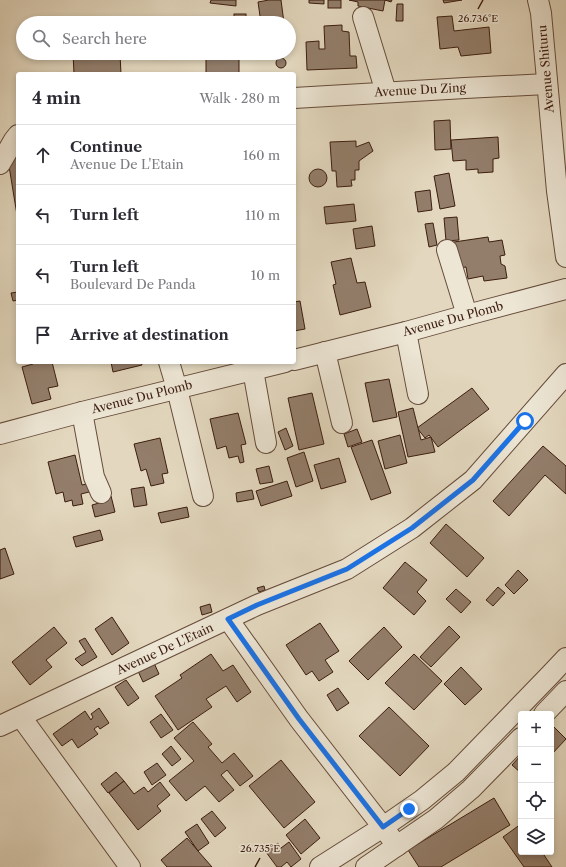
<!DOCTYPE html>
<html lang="en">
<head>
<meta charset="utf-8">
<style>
  :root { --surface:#fff; --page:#f7f7f7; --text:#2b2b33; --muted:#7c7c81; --line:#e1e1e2 }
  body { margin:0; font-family:"Libre Caslon Text",serif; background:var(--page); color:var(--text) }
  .controls { position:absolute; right:12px; bottom:12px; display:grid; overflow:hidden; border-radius:4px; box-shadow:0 2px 6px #0003 }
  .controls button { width:36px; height:36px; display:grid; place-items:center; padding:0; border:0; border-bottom:1px solid var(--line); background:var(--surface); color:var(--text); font:20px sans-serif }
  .stop { position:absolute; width:12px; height:12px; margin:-9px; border:3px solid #1a73e8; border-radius:50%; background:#fff }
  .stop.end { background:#1a73e8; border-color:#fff; box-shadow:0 1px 4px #0008 }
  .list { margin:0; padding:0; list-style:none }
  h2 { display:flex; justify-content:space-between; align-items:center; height:52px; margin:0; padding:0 16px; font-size:17px }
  h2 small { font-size:13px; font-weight:400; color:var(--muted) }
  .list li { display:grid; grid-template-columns:26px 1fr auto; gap:12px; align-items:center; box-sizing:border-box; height:60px; padding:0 16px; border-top:1px solid var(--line) }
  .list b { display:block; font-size:15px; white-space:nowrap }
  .list p { margin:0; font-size:13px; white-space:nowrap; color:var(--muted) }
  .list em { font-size:13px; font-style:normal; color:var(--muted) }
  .icon { flex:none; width:22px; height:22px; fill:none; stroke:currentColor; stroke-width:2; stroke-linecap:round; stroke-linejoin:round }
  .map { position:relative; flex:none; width:566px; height:867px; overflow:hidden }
  .search { position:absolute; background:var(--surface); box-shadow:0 2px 6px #0003; left:16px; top:16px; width:280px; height:44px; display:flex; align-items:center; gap:10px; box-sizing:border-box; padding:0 14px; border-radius:22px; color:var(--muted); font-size:15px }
  .panel { position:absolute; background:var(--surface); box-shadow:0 2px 6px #0003; left:16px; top:72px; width:280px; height:292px; border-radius:4px }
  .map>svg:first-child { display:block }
</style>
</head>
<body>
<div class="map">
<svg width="566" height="867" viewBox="0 0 566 867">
  <rect width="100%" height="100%" fill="#e3d8bf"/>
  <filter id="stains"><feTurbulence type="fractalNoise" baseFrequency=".005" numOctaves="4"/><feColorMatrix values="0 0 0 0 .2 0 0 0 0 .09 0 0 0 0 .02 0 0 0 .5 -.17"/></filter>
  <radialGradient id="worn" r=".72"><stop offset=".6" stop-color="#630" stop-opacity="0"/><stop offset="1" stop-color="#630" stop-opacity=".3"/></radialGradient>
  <g fill="#937e6b" stroke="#3c1d0f">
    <path d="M211,0H236V6L210,3Z"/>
    <path d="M269,0H281L284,23H261L258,2Z"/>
    <path d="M309,0H324V4L309,3Z"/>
    <rect x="328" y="0" width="13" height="8"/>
    <path d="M349,0H392L391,2L385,0L383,11L358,6V2Z"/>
    <path d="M443,0H462L444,3Z"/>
    <path d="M397,4H403V21H396Z"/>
    <rect x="234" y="14" width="12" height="9"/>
    <path d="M452,16L454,31L489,27L491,53L461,56L458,47L440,49L437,17Z"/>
    <path d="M342,25V31L349,32L350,56H356L357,68L307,70L306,42L319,41V49H325L324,26Z"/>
    <path d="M67,53H87V55H95V53H110V54H120L121,74H74L73,53Z"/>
    <rect x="206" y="53" width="33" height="21"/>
    <path d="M274,53H284V54L281,58L278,59L274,56Z"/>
    <circle cx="281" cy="63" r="5"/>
    <path d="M450,120L451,149L435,150L434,121Z"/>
    <path d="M498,137L499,158L493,159V172L478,173V169L466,170V160L453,161L451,140Z"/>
    <path d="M356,141V147L369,142L373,151L359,161V170H355V180H351L352,186L337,187L336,171H332L330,142Z"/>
    <path d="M18,158V221L8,160Z"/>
    <circle cx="318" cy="178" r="9"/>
    <path d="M449,173L455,206L440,209L434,176Z"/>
    <path d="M430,190L432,210L418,212L415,192Z"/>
    <path d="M354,204L356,221L326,224L324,207Z"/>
    <path d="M457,217L459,240L446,241L444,218Z"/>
    <path d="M433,223L437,245L429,247L425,224Z"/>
    <path d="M372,226L375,246L356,249L353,229Z"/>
    <path d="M488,237L489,242L502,240L505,255L500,256L501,264L505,266L507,278L484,281L483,276L468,279L466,267L458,268L454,242Z"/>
    <path d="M351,258L357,283L365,282L371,307L340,315L333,285L336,284L331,262Z"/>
    <path d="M18,292V300L13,301L11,293Z"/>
    <path d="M300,301L305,329L294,331V302Z"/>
    <path d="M32,362H52L58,386L48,388L51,399L32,404L22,367L33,364Z"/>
    <path d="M111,362H141L142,365L113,372Z"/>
    <path d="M389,379L397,417L373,422L365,383Z"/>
    <path d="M472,388L489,409L438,447L429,435L425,438L417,428Z"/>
    <path d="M312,393L324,444L299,450L288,398Z"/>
    <path d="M413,408L421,440L431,437L435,452L408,457L398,412Z"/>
    <path d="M238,413L246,444L241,445L244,462L240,463L238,456L229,458L226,446L217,449L210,419Z"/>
    <path d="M286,428L293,446L285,450L278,432Z"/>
    <path d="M357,429L362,442L348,447L344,434Z"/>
    <path d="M400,435L407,463L385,469L378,441Z"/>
    <path d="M160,438L168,473L162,474L164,483L151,486L146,469L141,471L134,444Z"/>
    <path d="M372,440L391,493L371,500L351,447Z"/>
    <path d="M543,446L566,466V494L545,475L509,516L493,501Z"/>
    <path d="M304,452L313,481L296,487L287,458Z"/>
    <path d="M75,455L82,485L91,483L93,491L81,494L83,504L73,506L72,500L65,502L63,492L56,494L48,462Z"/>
    <path d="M339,458L346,482L321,489L314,465Z"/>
    <path d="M269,466L273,482L260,484L256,469Z"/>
    <path d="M287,481L292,496L261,506L256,491Z"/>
    <path d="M144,487L147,505L134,507L131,489Z"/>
    <path d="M252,490L254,499L237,502L236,493Z"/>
    <path d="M111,496L115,512L95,517L92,505L99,503L98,499Z"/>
    <path d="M187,507L189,517L161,523L158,513Z"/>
    <path d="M446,524L484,558L467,577L430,543Z"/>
    <path d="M100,530L103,540L76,547L73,537Z"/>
    <path d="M5,548L14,574L0,579V550Z"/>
    <path d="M405,562L427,580L417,592L426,601L414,615L383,588Z"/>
    <path d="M518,570L528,580L514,594L505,585Z"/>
    <path d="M264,586L265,590L259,592L257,588Z"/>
    <path d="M498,587L505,593L493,606L486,600Z"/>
    <path d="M456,589L471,602L461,613L446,599Z"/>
    <path d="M210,604L212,612L202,615L200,607Z"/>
    <path d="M112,617L129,643L112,655L95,629Z"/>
    <path d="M320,623L339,651L325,660L333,672L319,681L312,671L306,675L286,645Z"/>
    <path d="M449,626L460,637L431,667L420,657Z"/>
    <path d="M54,627L67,643L46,660L52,667L30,685L12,662Z"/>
    <path d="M384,627L402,647L368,680L349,661Z"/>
    <path d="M85,638L97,657L82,666L75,659L86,652L79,641Z"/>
    <path d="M211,654L223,671L233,665L251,692L237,702L226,686L206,699L212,707L178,730L155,696L182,678L180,675Z"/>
    <path d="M414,654L442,681L414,710L385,683Z"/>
    <path d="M154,663L159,674L143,682L138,671Z"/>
    <path d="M461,667L482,689L465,705L444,684Z"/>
    <path d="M126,680L139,698L128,706L115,687Z"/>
    <path d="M338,688L349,703L337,711L327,695Z"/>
    <path d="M389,707L429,746L400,776L359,736Z"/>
    <path d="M99,708L109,723L100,729L98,726L94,729L98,734L78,748L72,739L62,746L53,734L85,711L91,720L93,717L91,714Z"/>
    <path d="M161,714L173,730L161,738L150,722Z"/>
    <path d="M193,722L212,744L208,747L222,763L234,753L253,776L240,786L227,770L221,775L234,790L219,802L205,786L186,801L169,781L194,761L174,738Z"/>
    <path d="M551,724L566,739L551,755Z"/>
    <path d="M171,746L181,759L172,766L162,754Z"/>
    <path d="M521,755V773L512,765Z"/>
    <path d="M281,760L315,802L284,828L249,786Z"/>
    <path d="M157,763L166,775L152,785L144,772Z"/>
    <path d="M116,772L124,781L108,793L101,784Z"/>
    <path d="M124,781L134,794L144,787L148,792L160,782L170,795L157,806L161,811L138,830L109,793Z"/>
    <path d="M494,798L510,825L441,867H419L408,850Z"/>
    <path d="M212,811L226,828L215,837L201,819Z"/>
    <path d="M305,819L320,838L301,854L286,835Z"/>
    <path d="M197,824L209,843L198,851L185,832Z"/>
    <path d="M521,824V852H542L552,867H524L503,837Z"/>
    <path d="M187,838L198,851L212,867H167L161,860Z"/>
    <path d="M289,842L301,859L291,867L287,862L281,867H277L266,852L278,843L281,848Z"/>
  </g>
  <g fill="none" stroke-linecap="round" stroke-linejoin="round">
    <g stroke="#664c3b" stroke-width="22">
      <g id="minor">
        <path d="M538,0L541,13L557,191L566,257"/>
        <path d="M363,17L386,92"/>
        <path d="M294,98L465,88L547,84"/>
        <path d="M0,164L14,140L18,135"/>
        <path d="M447,250L467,315"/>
        <path d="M406,332L418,394"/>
        <path d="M325,352L342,423"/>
        <path d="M294,360L406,332L467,315L566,289"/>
        <path d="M169,362L177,389L203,496"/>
        <path d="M250,362L253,370L266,443"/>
        <path d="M82,412L94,477L101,493"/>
        <path d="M0,434L82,412L285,362"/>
        <path d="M228,619L299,719L383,827L397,846"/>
        <path d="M544,714L566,691"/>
        <path d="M21,717L130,867"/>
        <path d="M0,726L257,605L347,569L412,528L473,480L566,374"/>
        <path d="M320,867L383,827L422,800L456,772L551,674L566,658"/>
        <path d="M366,867L436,819L471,789L521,738"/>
      </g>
    </g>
    <use href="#minor" stroke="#ede6d5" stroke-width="20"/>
  </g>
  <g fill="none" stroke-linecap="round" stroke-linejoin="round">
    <path stroke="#1a73e8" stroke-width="5" d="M409,809L383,827L299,719L228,619L257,605L347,569L412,528L473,480L525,421"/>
  </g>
  <path fill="none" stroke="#3c1d0f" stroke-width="1.5" d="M478,9L483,0M255,867L260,858"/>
  <g text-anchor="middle" stroke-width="3" stroke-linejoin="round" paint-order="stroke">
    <g font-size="12" fill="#3c1d0f" stroke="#ede6d5">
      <text transform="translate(546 69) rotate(-95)" y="4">Avenue Shituru</text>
      <text transform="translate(420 90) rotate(-3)" y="4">Avenue Du Zing</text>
      <text transform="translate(453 319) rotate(-15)" y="4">Avenue Du Plomb</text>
      <text transform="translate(142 397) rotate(-14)" y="4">Avenue Du Plomb</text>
      <text transform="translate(165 649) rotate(-25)" y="4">Avenue De L'Etain</text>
    </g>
  </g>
  <g font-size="10" text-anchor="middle" fill="#3c1d0f" stroke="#ede6d5" stroke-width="3" stroke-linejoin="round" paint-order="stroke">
    <text x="478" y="22">26.736°E</text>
    <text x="260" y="852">26.735°E</text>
  </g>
  <rect width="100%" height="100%" filter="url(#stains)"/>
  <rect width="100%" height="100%" fill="url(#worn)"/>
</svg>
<div class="controls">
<button>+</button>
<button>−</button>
<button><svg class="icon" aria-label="locate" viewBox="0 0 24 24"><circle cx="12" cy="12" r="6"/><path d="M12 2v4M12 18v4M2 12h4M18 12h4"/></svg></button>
<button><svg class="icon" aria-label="layers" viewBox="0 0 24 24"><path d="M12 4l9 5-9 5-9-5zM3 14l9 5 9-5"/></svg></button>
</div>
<div class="stop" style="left:525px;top:421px"></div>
<div class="stop end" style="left:409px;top:809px"></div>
<div class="search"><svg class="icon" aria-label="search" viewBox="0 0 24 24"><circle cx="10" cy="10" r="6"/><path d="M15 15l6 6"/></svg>Search here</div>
<section class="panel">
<h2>4 min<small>Walk · 280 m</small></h2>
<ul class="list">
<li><svg class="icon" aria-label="ahead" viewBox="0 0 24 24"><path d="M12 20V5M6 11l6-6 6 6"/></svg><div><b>Continue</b><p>Avenue De L'Etain</p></div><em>160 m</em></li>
<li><svg class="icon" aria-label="left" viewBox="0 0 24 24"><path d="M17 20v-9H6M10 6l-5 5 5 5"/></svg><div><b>Turn left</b></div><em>110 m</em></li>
<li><svg class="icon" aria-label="left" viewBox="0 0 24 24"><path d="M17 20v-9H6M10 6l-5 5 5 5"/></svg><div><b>Turn left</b><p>Boulevard De Panda</p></div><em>10 m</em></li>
<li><svg class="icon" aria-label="arrive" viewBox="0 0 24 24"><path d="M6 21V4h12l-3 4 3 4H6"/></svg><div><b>Arrive at destination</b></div></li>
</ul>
</section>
</div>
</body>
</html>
